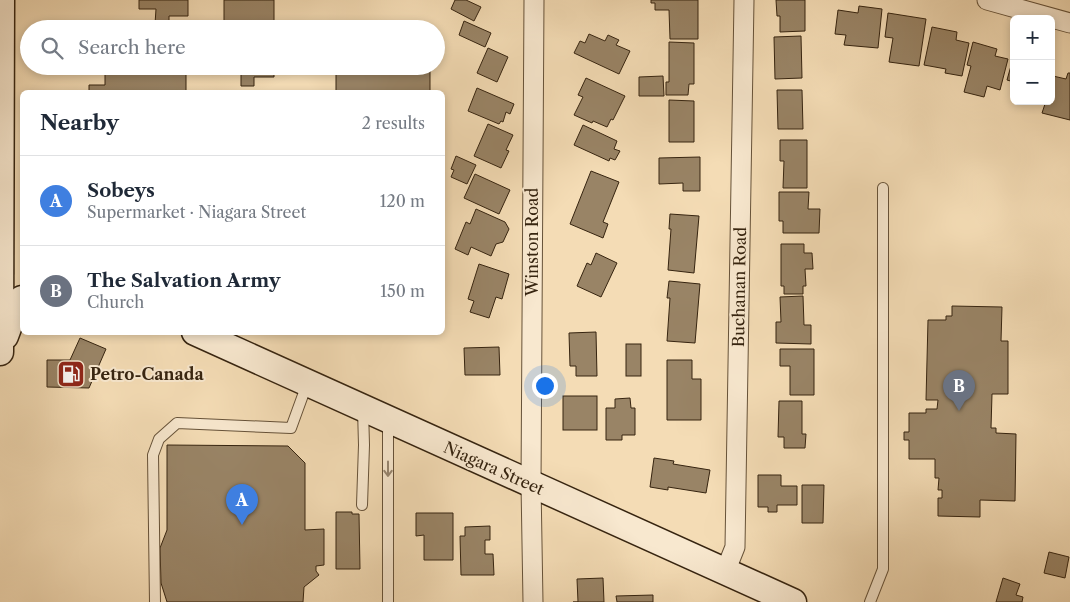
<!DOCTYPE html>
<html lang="en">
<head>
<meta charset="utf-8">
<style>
  :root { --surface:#fff; --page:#f6f6f7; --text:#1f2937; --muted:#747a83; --line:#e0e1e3; --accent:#db2777 }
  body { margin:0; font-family:"Libre Caslon Text",serif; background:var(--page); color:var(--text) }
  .controls { position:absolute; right:15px; top:15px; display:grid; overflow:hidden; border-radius:8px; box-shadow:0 2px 8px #0003 }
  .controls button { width:45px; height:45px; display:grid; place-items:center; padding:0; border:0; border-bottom:1px solid var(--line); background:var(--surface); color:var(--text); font:25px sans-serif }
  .you { position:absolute; left:544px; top:385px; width:18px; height:18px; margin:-12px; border:4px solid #fff; border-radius:50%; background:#1a73e8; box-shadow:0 0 0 8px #1a73e833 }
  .badge { display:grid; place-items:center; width:32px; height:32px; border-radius:50%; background:var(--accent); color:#fff; font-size:16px; font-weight:700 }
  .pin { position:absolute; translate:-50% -41px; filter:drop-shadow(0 1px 2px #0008) }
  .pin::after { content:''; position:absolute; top:26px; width:18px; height:15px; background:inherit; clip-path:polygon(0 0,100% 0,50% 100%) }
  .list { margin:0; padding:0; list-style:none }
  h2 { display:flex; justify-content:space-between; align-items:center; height:65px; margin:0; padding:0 20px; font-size:21px }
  h2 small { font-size:16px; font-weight:400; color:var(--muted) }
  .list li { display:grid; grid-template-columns:32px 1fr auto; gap:15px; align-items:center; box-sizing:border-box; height:90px; padding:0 20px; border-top:1px solid var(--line) }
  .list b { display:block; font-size:19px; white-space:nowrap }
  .list p { margin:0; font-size:16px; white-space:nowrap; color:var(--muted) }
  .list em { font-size:16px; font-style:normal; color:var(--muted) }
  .icon { flex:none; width:28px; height:28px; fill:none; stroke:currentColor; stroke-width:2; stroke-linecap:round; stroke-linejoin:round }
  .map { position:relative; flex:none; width:1070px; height:602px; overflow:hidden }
  .search { position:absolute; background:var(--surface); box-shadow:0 2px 8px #0003; left:20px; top:20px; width:425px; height:55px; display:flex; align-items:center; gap:12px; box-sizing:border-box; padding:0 18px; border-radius:28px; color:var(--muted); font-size:19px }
  .panel { position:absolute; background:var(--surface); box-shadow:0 2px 8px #0003; left:20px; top:90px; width:425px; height:245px; border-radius:8px }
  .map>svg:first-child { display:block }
</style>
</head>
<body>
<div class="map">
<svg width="1070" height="602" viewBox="0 0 1070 602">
  <rect width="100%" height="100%" fill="#f4dcb5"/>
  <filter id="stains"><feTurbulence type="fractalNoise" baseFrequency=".004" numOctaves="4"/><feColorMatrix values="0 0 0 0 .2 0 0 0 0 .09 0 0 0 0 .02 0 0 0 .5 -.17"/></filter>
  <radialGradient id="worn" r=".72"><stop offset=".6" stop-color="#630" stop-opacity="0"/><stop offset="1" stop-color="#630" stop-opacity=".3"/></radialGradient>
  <g fill="#998466" stroke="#362410">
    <path d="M139,0H188V16H169V24H155L156,9H139Z"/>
    <rect x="224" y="0" width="50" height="29"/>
    <path d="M455,0H466L481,7L474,21L451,9Z"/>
    <path d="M651,0H698V39H670L669,10H655V3H651Z"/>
    <path d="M776,0H805V31L780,32V16H777Z"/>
    <path d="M859,6L882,9L878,48L844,45L846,35L835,34L838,10L858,13Z"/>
    <path d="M888,13L926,19L919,66L889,62L893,38L885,37Z"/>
    <path d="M464,21L491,33L485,47L459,35Z"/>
    <path d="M932,27L957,32L956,40L969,43L962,76L945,73L946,69L924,65Z"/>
    <path d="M589,34L605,41L608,35L619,40L616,45L630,51L619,74L574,53L580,41L585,43Z"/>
    <path d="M801,36L802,78L775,79L774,37Z"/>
    <path d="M669,42L694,43V84H689L688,95H666V82H669Z"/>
    <path d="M973,42L997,49L995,56L1008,59L1000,90L987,86L984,97L964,92L971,66L967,65Z"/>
    <path d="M488,48L508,57L497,82L477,73Z"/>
    <path d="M1014,55V82L1007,80Z"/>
    <path d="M224,66H274V77H254V86H241V70H224Z"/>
    <path d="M336,66H418V69H430V92H336Z"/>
    <path d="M186,68V92H192H89V85H105V69Z"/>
    <path d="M1068,73H1070V120L1042,113L1046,101H1051L1053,76L1066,79Z"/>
    <path d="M663,76L664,96H639V77Z"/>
    <path d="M586,78L625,96L613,120L611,119L607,127L593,121L592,123L574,115L583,97L578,95Z"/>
    <path d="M477,88L514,104L510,114L506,112L503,122L501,121L499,124L468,111Z"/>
    <path d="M777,90H802L803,129H778Z"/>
    <path d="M669,100L694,101V142H669Z"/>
    <path d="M488,124L513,135L506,150L509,151L501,168L474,156Z"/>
    <path d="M583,125L617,141L614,149L620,151L615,160L610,158L609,161L574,145Z"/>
    <path d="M780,140H807V188H783L784,161H780Z"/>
    <path d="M456,156L476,165L467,184L451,177L454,170L451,169Z"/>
    <path d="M700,157V191H683V183L659,184V158Z"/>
    <path d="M591,171L619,182L603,222L608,224L603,238L570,224Z"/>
    <path d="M475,174L510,190L499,214L464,198Z"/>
    <path d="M779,192H809L808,209H820L819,233H783V221H779Z"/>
    <path d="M476,209L505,222L509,229L503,242L496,244L491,256L471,247L468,255L455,249L466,222L470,224Z"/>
    <path d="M670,214L699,216L694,273L668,270L671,229H669Z"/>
    <path d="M781,244H804V253H812L813,269H805L806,286H803V294H784V286H781Z"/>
    <path d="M596,253L617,263L601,297L577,286L587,263L591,265Z"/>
    <path d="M479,264L509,274L502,299L496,297L489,318L470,312L474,301L468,299Z"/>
    <path d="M669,281L700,284L695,343L667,341L670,298H667Z"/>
    <path d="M803,296L804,325H811V344L776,343V322H781L780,297Z"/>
    <path d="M952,306L1002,307L1001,341H1008V394H992L991,428H996V433L1016,434L1015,501L980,500V517L938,516V498H942V490H938L939,478H935V459H909V440H904V432H909V413H926V409H937L938,400H926L928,320H946V316H952Z"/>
    <path d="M596,332L597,376H576V366H570L569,333Z"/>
    <path d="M80,338L106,349L89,388L47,387V360H70Z"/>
    <rect x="626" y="344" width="15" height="32"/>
    <path d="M499,347L500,375H465L464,348Z"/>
    <path d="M780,349H814V395H790V366H780Z"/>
    <path d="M667,360H692V379H701V420H667Z"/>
    <rect x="563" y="396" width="34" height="34"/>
    <path d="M630,398L631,408H635V435H622V440H606V408H615V399Z"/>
    <path d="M779,401H802V434H806L805,448H784V437H778Z"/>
    <path d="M167,445L288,446L305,463V530L324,529V565L316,566V571L319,575L304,587L303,602H167L161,583L160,548L167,530Z"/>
    <path d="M654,458L674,461L673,464L710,470L706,493L668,487V490L650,487Z"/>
    <path d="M758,475H781V486H797V505H777V512H768V507H758Z"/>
    <path d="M802,485H824L823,523H802Z"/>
    <path d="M336,512H352V514H359L360,569H336Z"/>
    <path d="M416,513H453V560H424V535L416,536Z"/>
    <path d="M490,526V540H485V554H493L494,575H461L460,536H465V527Z"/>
    <path d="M1049,552L1069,557L1065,578L1044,573Z"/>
    <path d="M603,578L604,602H573H578L577,579Z"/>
    <path d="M1003,578L1020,584L1016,595L1023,597L1022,602H996Z"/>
    <path d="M653,595V602H617L616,596Z"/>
  </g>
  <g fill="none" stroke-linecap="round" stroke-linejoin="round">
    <g stroke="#665239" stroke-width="12">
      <g id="service">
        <path d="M388,421V602"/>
        <path d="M362,505L364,445L363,409"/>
        <path d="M155,602L153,455L159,439L177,423L291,428L307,384"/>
        <path d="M870,602L883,569V188"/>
      </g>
    </g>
    <g stroke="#665239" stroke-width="21">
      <g id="minor">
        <path d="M987,0L1070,23"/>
        <path d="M725,572L735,547L744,0"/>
        <path d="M533,602L531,484L534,0"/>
      </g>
    </g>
    <g stroke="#362410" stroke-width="29">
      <g id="secondary">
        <path d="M195,332L793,602"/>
        <path d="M5,336L15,309L22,299"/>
        <path d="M0,352L1,0"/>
      </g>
    </g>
    <use href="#service" stroke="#f8e8cf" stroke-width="10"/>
    <use href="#minor" stroke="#f8e8cf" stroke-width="19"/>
    <use href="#secondary" stroke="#f8e8cf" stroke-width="26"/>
  </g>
  <defs><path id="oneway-shaft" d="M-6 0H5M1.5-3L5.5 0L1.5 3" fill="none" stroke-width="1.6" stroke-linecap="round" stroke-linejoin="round" transform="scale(1.25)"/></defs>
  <use stroke="#978670" href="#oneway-shaft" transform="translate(388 469) rotate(90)"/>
  <defs>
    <g id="fuel-square" transform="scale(1.4375)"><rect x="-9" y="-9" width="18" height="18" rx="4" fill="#8f2418" stroke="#f8e8cf"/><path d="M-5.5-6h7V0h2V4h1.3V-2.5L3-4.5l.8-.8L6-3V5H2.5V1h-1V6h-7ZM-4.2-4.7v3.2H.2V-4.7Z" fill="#fff"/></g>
  </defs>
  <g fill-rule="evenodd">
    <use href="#fuel-square" x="71" y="374"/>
  </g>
  <g text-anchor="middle" stroke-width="4" stroke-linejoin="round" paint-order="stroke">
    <g font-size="16" fill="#362410" stroke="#f8e8cf">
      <text transform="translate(532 242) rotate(-90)" y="6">Winston Road</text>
      <text transform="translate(739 287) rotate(-89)" y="6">Buchanan Road</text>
      <text transform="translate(494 468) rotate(24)" y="6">Niagara Street</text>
    </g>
    <g font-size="16" font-weight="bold" fill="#362410" stroke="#f8e8cf" text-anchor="start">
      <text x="90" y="380">Petro-Canada</text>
    </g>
  </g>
  <rect width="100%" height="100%" filter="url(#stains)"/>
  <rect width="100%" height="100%" fill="url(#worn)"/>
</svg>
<div class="controls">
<button>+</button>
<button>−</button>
</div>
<div class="you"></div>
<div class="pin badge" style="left:242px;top:525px;background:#3f7fe0">A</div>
<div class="pin badge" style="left:959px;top:411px;background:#6b7280">B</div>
<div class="search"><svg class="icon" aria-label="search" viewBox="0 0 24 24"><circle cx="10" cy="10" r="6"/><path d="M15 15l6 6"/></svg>Search here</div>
<section class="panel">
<h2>Nearby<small>2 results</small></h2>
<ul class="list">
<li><span class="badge" style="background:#3f7fe0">A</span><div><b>Sobeys</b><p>Supermarket · Niagara Street</p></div><em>120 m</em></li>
<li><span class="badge" style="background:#6b7280">B</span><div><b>The Salvation Army</b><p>Church</p></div><em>150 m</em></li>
</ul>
</section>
</div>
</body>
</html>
